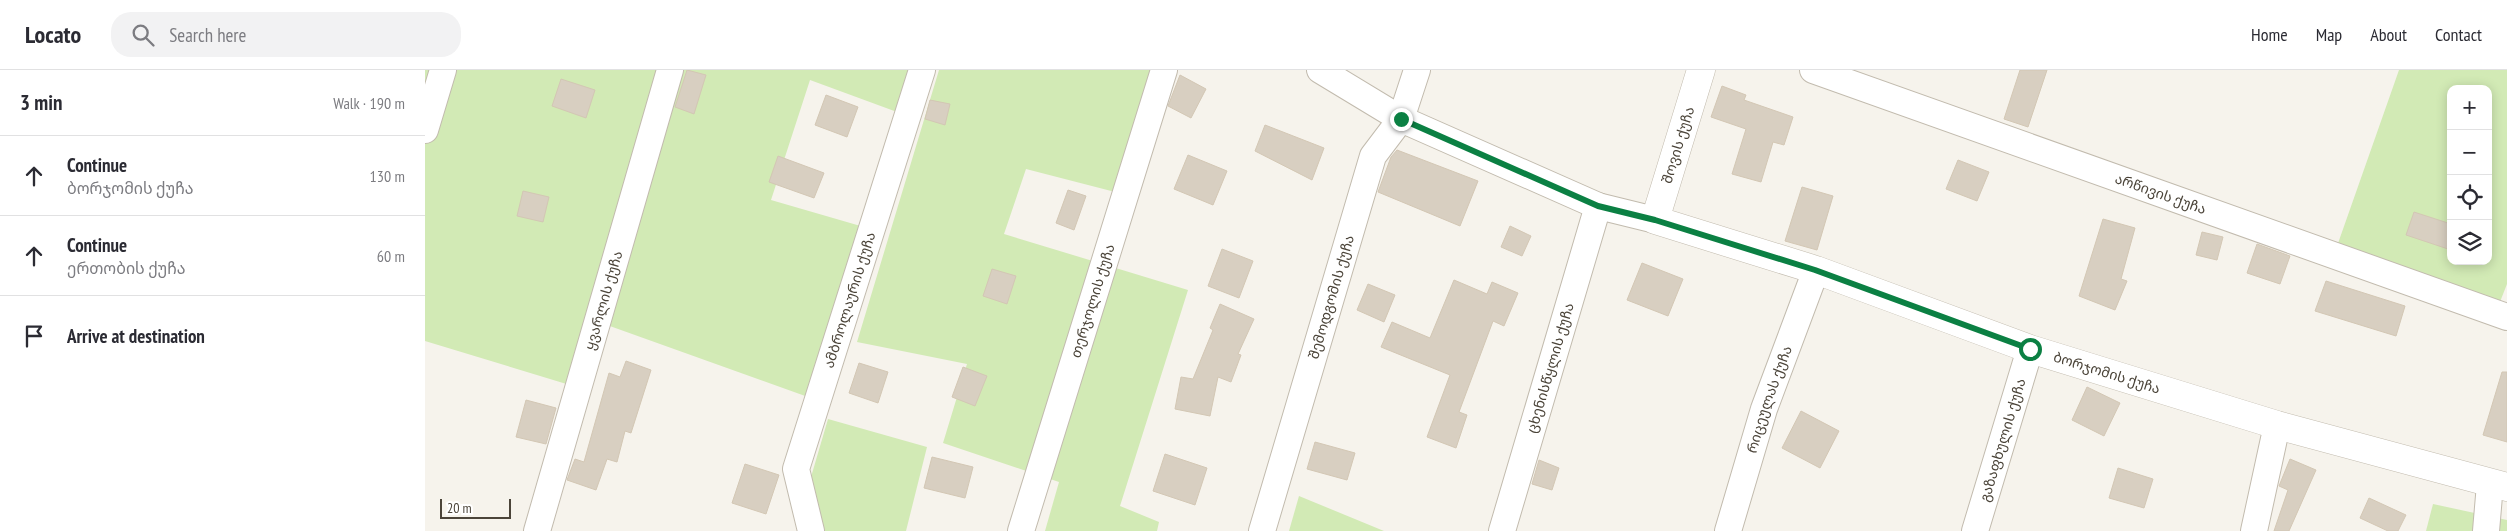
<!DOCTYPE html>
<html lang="en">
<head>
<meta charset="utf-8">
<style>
  :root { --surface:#fff; --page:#f2f2f3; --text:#2b2b33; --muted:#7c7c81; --line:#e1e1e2 }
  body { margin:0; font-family:"PT Sans Narrow","Noto Sans Georgian",sans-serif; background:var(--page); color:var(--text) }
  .controls { position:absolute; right:15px; top:15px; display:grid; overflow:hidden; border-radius:10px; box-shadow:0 2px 12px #0003 }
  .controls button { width:45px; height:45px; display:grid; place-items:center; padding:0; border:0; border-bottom:1px solid var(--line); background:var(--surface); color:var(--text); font:25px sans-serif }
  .scale { position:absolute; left:15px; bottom:12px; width:71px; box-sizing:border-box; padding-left:5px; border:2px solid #4b4439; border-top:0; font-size:14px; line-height:18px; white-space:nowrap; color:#4b4439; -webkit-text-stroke:4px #fff; paint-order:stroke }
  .stop { position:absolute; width:15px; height:15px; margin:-11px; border:4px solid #0b8043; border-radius:50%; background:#fff }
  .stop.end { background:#0b8043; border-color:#fff; box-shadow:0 1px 5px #0008 }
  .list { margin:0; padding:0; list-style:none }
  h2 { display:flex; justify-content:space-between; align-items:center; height:65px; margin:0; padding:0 20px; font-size:21px }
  h2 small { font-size:16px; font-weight:400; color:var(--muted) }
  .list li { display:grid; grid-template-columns:32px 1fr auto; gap:15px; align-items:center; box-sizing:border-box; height:80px; padding:0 20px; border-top:1px solid var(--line) }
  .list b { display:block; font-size:19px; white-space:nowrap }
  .list p { margin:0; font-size:16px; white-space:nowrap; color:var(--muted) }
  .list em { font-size:16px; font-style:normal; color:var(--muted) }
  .icon { flex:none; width:28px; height:28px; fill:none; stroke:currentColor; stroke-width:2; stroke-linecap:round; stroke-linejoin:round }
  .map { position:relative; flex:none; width:2082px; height:461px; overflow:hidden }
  header { display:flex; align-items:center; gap:30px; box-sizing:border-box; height:70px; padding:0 25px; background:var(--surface); border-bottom:1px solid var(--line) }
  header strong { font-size:24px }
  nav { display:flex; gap:28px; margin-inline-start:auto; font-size:18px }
  .search { width:350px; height:45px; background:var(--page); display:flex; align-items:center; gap:12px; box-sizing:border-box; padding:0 18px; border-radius:20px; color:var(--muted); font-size:19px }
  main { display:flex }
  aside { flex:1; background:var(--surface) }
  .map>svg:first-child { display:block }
</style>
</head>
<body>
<header>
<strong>Locato</strong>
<div class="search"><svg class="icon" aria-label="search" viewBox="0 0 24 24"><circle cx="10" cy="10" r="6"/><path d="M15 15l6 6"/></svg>Search here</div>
<nav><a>Home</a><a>Map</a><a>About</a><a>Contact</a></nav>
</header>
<main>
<aside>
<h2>3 min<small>Walk · 190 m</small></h2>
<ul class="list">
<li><svg class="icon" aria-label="ahead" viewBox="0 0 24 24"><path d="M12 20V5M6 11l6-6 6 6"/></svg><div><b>Continue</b><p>ბორჯომის ქუჩა</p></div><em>130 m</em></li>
<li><svg class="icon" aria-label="ahead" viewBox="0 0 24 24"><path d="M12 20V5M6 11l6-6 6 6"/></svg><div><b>Continue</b><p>ერთობის ქუჩა</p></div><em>60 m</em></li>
<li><svg class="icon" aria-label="arrive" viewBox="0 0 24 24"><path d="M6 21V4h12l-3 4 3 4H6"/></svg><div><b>Arrive at destination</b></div></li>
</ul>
</aside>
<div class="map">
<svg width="2082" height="461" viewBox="0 0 2082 461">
  <rect width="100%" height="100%" fill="#f6f3ec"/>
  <g fill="#d2eab5" fill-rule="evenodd">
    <path d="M0,0H484L472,42L385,10L346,130L439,157L383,327L168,250L148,316L0,271Z"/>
    <path d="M514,0H731L694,123L601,99L579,164L763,220L695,436L734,452L732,461H620L634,412L518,373L542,294L432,272Z"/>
    <path d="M1974,0H2082V214L2073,237L1911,179ZM2026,19H2063V191H2026Z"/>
    <path d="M403,349L502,377L481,461H396L386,407Z"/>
    <path d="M874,426L959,461H864Z"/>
    <path d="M2008,434L2082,450V461H2001Z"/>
  </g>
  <g fill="#d8cfc1" stroke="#d3c7b4">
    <path d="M262,0L281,5L269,44L250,37Z"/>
    <path d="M1595,0H1622L1603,57L1579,49Z"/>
    <path d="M755,5L781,19L766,48L743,36Z"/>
    <path d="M136,9L170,20L161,48L127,36Z"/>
    <path d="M1297,16L1321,25L1319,30L1368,47L1359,75L1348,72L1336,112L1307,104L1321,59L1286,47Z"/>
    <path d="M401,25L433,37L422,67L390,55Z"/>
    <path d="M505,30L525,34L520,55L500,49Z"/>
    <path d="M840,55L899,78L887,110L830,81Z"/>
    <path d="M972,80L1053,111L1035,156L953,122L966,87Z"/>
    <path d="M763,85L802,101L788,135L749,119Z"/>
    <path d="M353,86L399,103L389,128L344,112Z"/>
    <path d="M1533,90L1564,102L1552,131L1521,119Z"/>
    <path d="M1377,117L1408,126L1392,180L1360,171Z"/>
    <path d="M643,120L661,126L649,160L631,153Z"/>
    <path d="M98,121L124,127L118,152L92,146Z"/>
    <path d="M1989,142L2026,154V180L1981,165Z"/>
    <path d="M1678,149L1710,158L1696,209L1702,211L1690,240L1654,226Z"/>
    <path d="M1085,156L1106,166L1097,186L1076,177Z"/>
    <path d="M1777,162L1798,167L1792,190L1771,185Z"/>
    <path d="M1832,174L1865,186L1855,214L1822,203Z"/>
    <path d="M797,179L828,191L814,228L783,216Z"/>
    <path d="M1217,193L1258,209L1243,246L1202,230Z"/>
    <path d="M567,199L591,206L582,234L558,226Z"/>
    <path d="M1029,210L1062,224L1067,212L1093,223L1079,256L1068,251L1034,342L1042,345L1031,378L1002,367L1025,305L956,277L967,252L1005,268Z"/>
    <path d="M1901,211L1980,236L1971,266L1890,241Z"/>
    <path d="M943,214L970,225L959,252L932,240Z"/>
    <path d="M795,234L829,249L813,284L816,285L806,312L793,307L785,346L750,339L756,307L768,309L788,260L785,258Z"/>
    <path d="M201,291L226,300L206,363L200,361L192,392L182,389L171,420L142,410L150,389L159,392L184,303L195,307Z"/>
    <path d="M434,293L463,302L453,333L424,323Z"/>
    <path d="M538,297L562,306L550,336L527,327Z"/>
    <path d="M2077,302H2082V372L2058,365Z"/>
    <path d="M1662,317L1695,333L1679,366L1647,350Z"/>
    <path d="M101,330L131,338L121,374L91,367Z"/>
    <path d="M1376,341L1414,361L1395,398L1357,378Z"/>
    <path d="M890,372L930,383L922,410L882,399Z"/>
    <path d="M740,384L782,398L770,435L728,421Z"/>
    <path d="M507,387L548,397L540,428L499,418Z"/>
    <path d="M1865,389L1891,400L1864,461H1849L1863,420L1854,416Z"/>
    <path d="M1114,390L1134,398L1127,420L1107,414Z"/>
    <path d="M320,394L354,405L341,444L307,433Z"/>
    <path d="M1693,398L1728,409L1719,438L1684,428Z"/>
    <path d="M1944,428L1981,445L1973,461H1963L1935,448Z"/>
  </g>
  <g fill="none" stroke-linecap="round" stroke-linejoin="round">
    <g stroke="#c2bbae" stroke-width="28">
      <g id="minor">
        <path d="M895,0L976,49L1173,136L1230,150"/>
        <path id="s1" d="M1388,0L2082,247"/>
        <path d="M0,60L18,0"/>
        <path id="s2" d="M112,461L245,0"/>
        <path id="s3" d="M386,461L371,399L497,0"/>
        <path id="s4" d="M596,461L739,0"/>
        <path id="s5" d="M837,461L948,86L976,49L992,0"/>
        <path id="s6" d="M1077,461L1173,136"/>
        <path id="s7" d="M1303,461L1339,339L1391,200"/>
        <path id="s8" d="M1550,461L1605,279"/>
        <path d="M1829,461L1852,355"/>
        <path d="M2061,461L2065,414"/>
      </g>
    </g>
    <g stroke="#c2bbae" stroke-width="29">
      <g id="tertiary">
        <path id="s9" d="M1276,0L1230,150L1391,200L1605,279L1852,355L2082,417"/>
      </g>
    </g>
    <use href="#minor" stroke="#fff" stroke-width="26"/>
    <use href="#tertiary" stroke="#fff" stroke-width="28"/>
  </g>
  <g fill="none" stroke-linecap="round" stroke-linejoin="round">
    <path stroke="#0b8043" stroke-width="6" d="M976,49L1173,136L1230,150L1390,200L1605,279"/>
  </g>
  <g text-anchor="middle" stroke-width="4" stroke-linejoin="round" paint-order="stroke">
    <g font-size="14" fill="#4b4439" stroke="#fff">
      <text transform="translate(1253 75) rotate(-73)" y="5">შოვის ქუჩა</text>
      <text dy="5" stroke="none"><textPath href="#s1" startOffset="369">არწივის ქუჩა</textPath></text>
      <text dy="5" stroke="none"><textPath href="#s5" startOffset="244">შემოდგომის ქუჩა</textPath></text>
      <text dy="5" stroke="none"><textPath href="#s2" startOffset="240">ყვარლის ქუჩა</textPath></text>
      <text dy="5" stroke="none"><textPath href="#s3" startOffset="241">ამბროლაურის ქუჩა</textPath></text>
      <text dy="5" stroke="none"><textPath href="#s4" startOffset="241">თერჯოლის ქუჩა</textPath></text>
      <text dy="5" stroke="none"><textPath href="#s6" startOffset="170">ცხენისწყლის ქუჩა</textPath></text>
      <text dy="5" stroke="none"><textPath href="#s9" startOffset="634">ბორჯომის ქუჩა</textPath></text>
      <text dy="5" stroke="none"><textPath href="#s7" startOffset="138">რიცეულას ქუჩა</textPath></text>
      <text dy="5" stroke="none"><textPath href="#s8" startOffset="95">გაზაფხულის ქუჩა</textPath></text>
    </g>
  </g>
</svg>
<div class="controls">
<button>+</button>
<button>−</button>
<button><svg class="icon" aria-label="locate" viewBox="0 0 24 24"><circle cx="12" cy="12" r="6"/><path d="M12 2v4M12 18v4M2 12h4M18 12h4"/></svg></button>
<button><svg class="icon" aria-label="layers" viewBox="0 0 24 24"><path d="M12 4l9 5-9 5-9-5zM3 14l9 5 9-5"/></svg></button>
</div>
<div class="scale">20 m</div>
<div class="stop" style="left:1605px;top:279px"></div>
<div class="stop end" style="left:976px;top:49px"></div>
</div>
</main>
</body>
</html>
